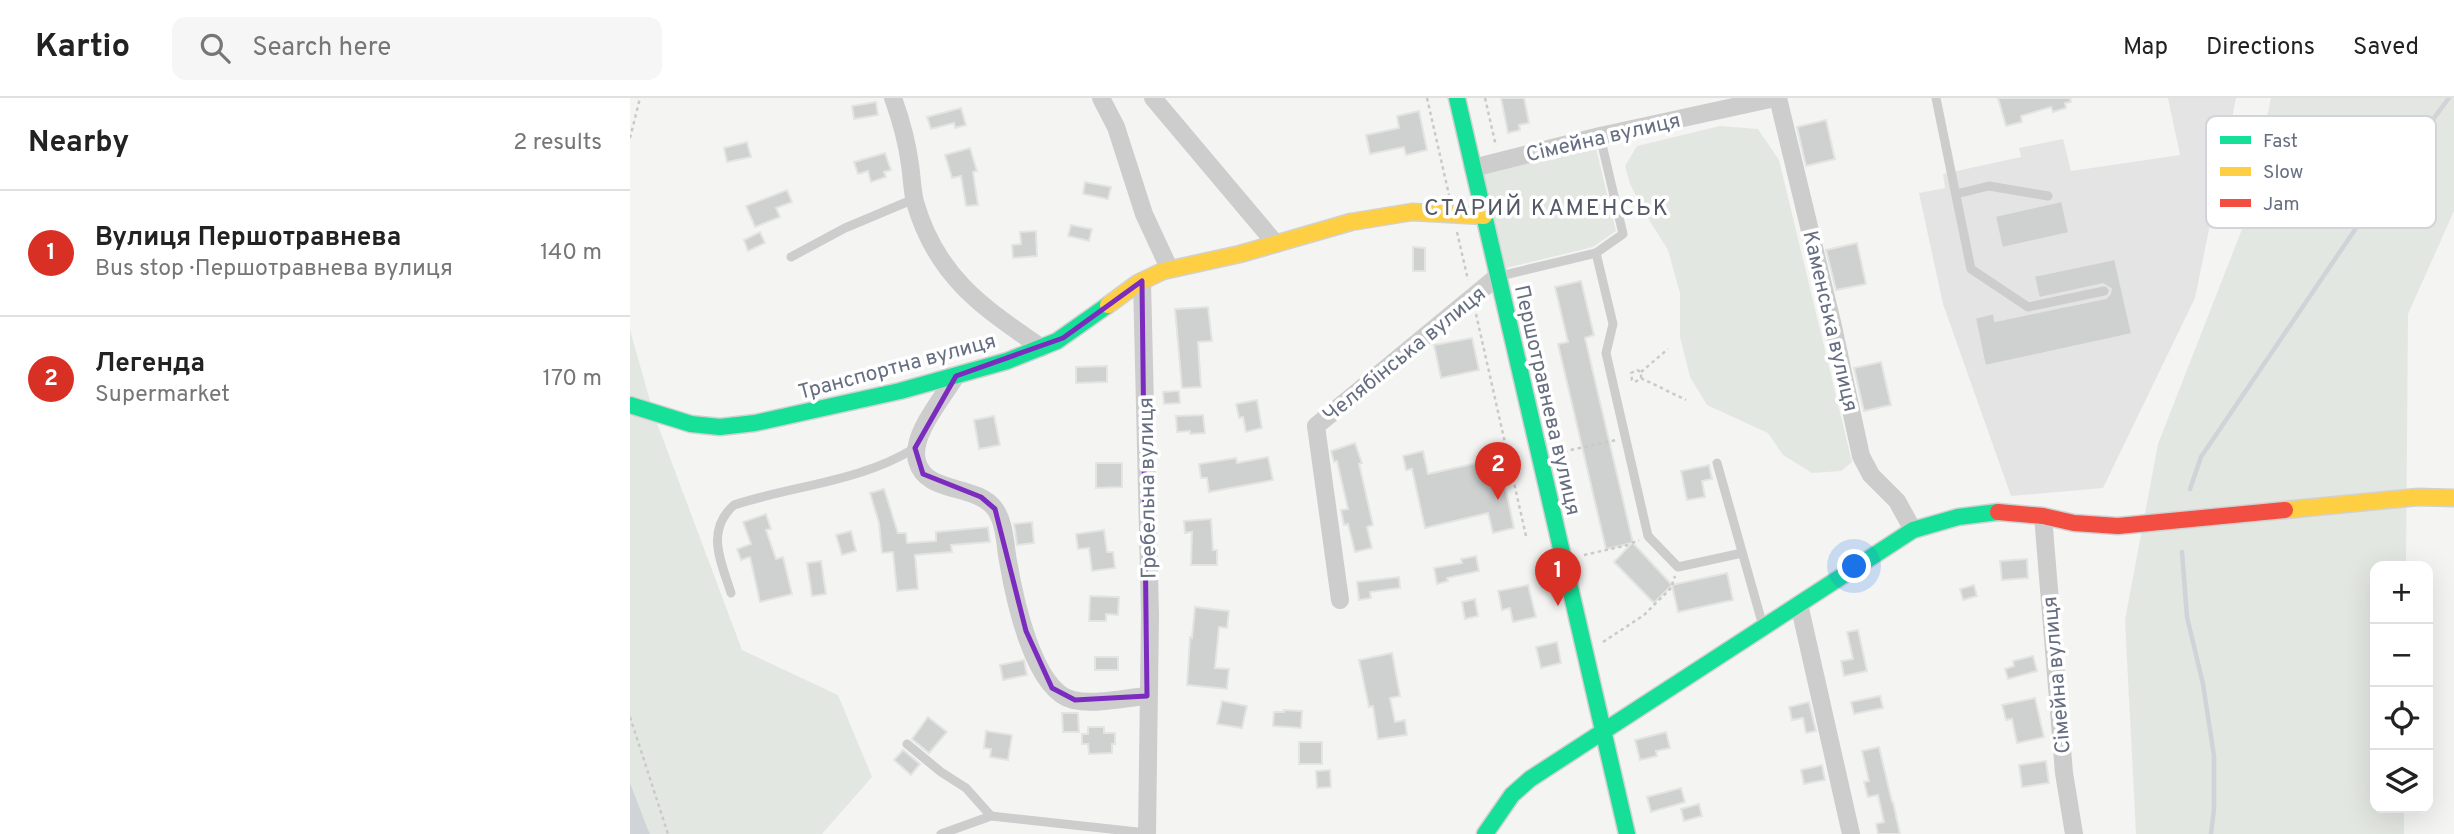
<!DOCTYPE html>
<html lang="en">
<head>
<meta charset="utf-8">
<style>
  :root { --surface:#fff; --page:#f6f6f6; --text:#222; --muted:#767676; --line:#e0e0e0; --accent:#d93025 }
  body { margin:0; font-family:Overpass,sans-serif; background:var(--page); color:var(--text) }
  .controls { position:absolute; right:21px; bottom:21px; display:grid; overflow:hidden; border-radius:14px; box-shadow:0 7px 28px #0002 }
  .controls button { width:63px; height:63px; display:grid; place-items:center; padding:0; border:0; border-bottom:2px solid var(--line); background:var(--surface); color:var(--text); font:35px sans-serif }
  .you { position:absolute; left:1225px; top:469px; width:24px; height:24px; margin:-18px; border:5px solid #fff; border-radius:50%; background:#1a73e8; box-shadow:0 0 0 10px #1a73e833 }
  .badge { display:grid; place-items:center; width:46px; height:46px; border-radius:50%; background:var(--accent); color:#fff; font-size:23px; font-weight:700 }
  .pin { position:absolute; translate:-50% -58px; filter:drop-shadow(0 2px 4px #0008) }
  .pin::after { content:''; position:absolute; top:37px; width:24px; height:21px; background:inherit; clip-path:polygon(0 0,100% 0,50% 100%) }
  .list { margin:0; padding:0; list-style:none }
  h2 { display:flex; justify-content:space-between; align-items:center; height:91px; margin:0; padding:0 28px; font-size:30px }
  h2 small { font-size:23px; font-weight:400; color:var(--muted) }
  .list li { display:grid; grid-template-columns:46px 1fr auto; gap:21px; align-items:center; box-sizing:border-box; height:126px; padding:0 28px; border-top:2px solid var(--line) }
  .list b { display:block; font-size:26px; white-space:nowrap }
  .list p { margin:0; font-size:23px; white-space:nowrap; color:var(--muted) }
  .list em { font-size:23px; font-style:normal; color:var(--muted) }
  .icon { flex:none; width:38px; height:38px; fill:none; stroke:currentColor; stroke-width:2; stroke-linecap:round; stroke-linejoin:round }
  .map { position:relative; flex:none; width:1824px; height:736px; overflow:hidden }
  header { display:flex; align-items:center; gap:42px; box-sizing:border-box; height:98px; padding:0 35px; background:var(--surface); border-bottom:2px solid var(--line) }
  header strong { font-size:33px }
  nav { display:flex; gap:38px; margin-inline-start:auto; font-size:24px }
  .search { width:490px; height:63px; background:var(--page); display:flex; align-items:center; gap:18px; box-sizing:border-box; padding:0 24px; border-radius:14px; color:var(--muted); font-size:26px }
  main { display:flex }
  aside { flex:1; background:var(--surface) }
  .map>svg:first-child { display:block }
</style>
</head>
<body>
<header>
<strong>Kartio</strong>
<div class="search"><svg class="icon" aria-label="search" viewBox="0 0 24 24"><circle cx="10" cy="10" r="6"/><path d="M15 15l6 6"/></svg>Search here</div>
<nav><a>Map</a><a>Directions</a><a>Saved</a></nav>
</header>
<main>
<aside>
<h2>Nearby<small>2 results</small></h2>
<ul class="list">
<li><span class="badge">1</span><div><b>Вулиця Першотравнева</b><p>Bus stop · Першотравнева вулиця</p></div><em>140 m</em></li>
<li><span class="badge">2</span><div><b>Легенда</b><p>Supermarket</p></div><em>170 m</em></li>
</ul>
</aside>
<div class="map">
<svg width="1824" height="736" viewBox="0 0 1824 736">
  <rect width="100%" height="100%" fill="#f4f4f3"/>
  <path fill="#e4e4e5" d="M1538,0H1606L1565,200L1473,390L1381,398L1313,206L1289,95L1315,90L1313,76L1391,59L1389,50L1433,41L1441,73L1550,57Z"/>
  <g fill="#e3e7e1">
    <path d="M1641,0H1824V113L1778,216L1776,468H1745V710H1774V736H1506L1495,522L1528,346L1614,126Z"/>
    <path d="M1090,28L1128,31L1149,62L1222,364L1211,373L1182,375L1153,357L1138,335L1077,307L1060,279L1050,239V195L1038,152L1016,117L1000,86L995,68L1007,48Z"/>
    <path d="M965,46L986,133L963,149L872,171L850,75Z"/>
    <path d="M0,232L24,317L112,552L208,597L242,679L192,736H0Z"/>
  </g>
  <path fill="#d0d3d8" d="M0,685L18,732L20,736H0Z"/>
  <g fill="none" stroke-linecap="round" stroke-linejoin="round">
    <g stroke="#d0d3d8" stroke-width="4.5">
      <path d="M1560,391L1571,359L1766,71L1819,0"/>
      <path d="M1552,454L1557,519L1573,586L1584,658V711L1581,736"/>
    </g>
  </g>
  <g fill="#cfd0d0" stroke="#e4e4e3" stroke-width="2">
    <path d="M871,0H894L899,25L889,27L890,32L878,35Z"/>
    <path d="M1368,0H1440L1441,4L1435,5L1436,10L1423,14L1421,9L1391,18L1392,24L1376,28Z"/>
    <path d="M246,4L248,17L224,21L222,8Z"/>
    <path d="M331,10L336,27L325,30L324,25L301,31L297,19Z"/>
    <path d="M789,13L797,52L776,57L774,49L740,56L736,37L769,30L767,18Z"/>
    <path d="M1196,22L1205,61L1176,68L1167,29Z"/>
    <path d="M117,44L121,59L97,64L94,50Z"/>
    <path d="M340,50L347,73L343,74L348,107L336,108L331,78L322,80L315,57Z"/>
    <path d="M255,55L261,72L254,74L256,79L241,84L238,73L228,76L224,64Z"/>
    <path d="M455,84L481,89L478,101L453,96Z"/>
    <path d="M157,92L162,104L146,110L150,119L125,129L116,108Z"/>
    <path d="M1432,103L1439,135L1372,150L1365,118Z"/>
    <path d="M441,127L462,131L459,143L438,138Z"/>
    <path d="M406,133L407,158L383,160L382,147L391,146L390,134Z"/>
    <path d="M130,134L135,145L118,153L114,142Z"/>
    <path d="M1227,145L1236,186L1206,192L1196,152Z"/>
    <path d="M783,149L795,150V173H783Z"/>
    <path d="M1485,161L1502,236L1355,268L1345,220L1364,215L1365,223L1476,200L1480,196L1481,191L1473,186L1409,200L1404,178Z"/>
    <path d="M951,183L964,237L955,240L1003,445L1042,487L1024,505L984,464L1002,445L976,451L928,246L938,244L925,189Z"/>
    <path d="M578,209L582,243L568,244L571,289L552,290L545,211Z"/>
    <path d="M842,240L849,272L811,280L804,247Z"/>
    <path d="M1251,264L1261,307L1234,313L1224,270Z"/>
    <path d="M477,268V284L446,285V269Z"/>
    <path d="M549,293L550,305L534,306L533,294Z"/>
    <path d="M627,302L632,330L616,334L613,319L609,320L606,306Z"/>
    <path d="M573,317L575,335L560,336V333L547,334L546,318Z"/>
    <path d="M364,318L370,347L349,351L344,322Z"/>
    <path d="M725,345L732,365L729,366L743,427L737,429L742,450L725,454L718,426L714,427L711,412L718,411L707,363L704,364L701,353Z"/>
    <path d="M793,353L798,376L869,360L884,430L863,435L858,415L795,430L782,371L776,372L773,358Z"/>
    <path d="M638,359L643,382L579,394L577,380H571L569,366L606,360L607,365Z"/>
    <path d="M466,365H492V389L466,390Z"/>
    <path d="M1079,367L1082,381L1072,383L1075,399L1057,402L1051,373Z"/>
    <path d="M254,391L268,435H276L277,445L306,443V434L358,429L360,444L321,447L322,454L285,457L288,491L267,493L263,454L252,455L249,425L240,395Z"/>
    <path d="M136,416L141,431L136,432L146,461L153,459L162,496L130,504L120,459L111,462L107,451L121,446L113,424Z"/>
    <path d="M581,421L583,452H587V467H561L562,434L555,435L554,423Z"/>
    <path d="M402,424L404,445L387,447L384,426Z"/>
    <path d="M474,432L477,454H483L485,470L462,473L459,450L448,451L446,436Z"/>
    <path d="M221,433L226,453L212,457L206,437Z"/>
    <path d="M846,458L849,473L817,480L818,483L807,486L804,470L832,465L831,461Z"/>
    <path d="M1397,461L1398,480L1372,482L1370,463Z"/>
    <path d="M191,463L196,496L182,498L177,465Z"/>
    <path d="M1097,475L1103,502L1048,514L1042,487Z"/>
    <path d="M769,479L770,490L740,494L741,500L729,502L727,484Z"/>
    <path d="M898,487L906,519L883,524L880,510L872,512L868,493Z"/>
    <path d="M1344,487L1347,498L1333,502L1330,491Z"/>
    <path d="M460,498L489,499L488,517L476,516V523H459Z"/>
    <path d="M845,501L848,518L835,521L832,504Z"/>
    <path d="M565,509L599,513L597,530L589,529L585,570L599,571L597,591L557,587L560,539L562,540Z"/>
    <path d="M1228,532L1237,573L1214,578L1211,563L1223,561L1217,534Z"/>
    <path d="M927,544L931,565L911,570L906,549Z"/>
    <path d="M762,555L770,598L760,600L765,624L775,622L777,637L748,641L743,608L739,609L729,562Z"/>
    <path d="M1403,558L1407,573L1378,581L1375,571L1384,568L1383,563Z"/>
    <rect x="465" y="559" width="23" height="13"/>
    <path d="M394,562L397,577L373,582L370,567Z"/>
    <path d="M1250,598L1253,610L1224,616L1221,604Z"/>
    <path d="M1405,600L1414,639L1387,645L1382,621L1376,622L1372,607Z"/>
    <path d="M592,603L617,608L612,630L587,626Z"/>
    <path d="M1179,604L1186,633L1176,635L1173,620L1162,622L1159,609Z"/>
    <path d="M654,612L672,613L671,630L643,628L644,614H654Z"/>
    <path d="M432,615H448L449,634H433Z"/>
    <path d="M298,619L317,634L299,655L282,641Z"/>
    <path d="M458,629H474V635H485V646H482V655L459,656L458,646H452V636H458Z"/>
    <path d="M356,633L382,637L378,662L360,659L361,651L354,650Z"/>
    <path d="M1036,634L1040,650L1026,653L1027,658L1010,662L1005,642Z"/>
    <rect x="669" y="644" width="23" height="22"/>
    <path d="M1249,649L1262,704H1263L1270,736H1248L1246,726L1254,724L1248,697L1238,699L1234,684L1239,683L1232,653Z"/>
    <path d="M273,652L290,666L281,677L264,662Z"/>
    <path d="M1416,663L1419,685L1392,689L1389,667Z"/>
    <path d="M1192,667L1195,682L1174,686L1171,672Z"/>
    <path d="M700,672L701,689L687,690L686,673Z"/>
    <path d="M1051,690L1055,704L1021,714L1017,699Z"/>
    <path d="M1069,706L1072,718L1054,723L1051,711Z"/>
  </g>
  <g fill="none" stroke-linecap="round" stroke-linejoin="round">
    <g stroke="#d1d1d2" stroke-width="19">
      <g id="fast">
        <path d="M827,0L997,736"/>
        <path d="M0,307L61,326L90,329L125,325L270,293L377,263L427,243L478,207"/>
        <path d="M855,736L882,697L900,681L1283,432L1328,419L1368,414"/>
      </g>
    </g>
    <g stroke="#d1d1d2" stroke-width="19">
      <g id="slow">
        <path d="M478,207L508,185L533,173L610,156L721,124L782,114L854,118"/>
        <path d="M1655,412L1788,399L1824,400"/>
      </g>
    </g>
    <g stroke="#d1d1d2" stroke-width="19">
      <path id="jam" d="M1368,414L1413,418L1444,425L1488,428L1655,412"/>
    </g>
    <g stroke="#cacacb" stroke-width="2.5" stroke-dasharray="3.5 3.5" stroke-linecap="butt">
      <path d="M797,0L819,97"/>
      <path d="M855,0L866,48"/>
      <path d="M0,40L10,0"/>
      <path d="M827,134L838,182"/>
      <path d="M846,216L896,438"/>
      <path d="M1011,274L1038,251"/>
      <path d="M1011,280V274L1007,272L1001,275L1002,282L1005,284L1011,280L1056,302"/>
      <path d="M927,355L986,342"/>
      <path d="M1002,445L1009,442"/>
      <path d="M954,457L998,447"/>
      <path d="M1042,487L1045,478"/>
      <path d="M973,544L1014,517L1041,490"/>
      <path d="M0,619L38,736"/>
    </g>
    <g stroke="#cdcdce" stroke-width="9">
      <path d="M1306,0L1341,171L1398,209L1474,193"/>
      <path d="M1326,96L1359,88L1418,98"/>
      <path d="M966,155L983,226L976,255L1018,438L1048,469L1112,455"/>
      <path d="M161,159L215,130L284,101"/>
      <path d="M870,178L966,155L993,136L970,38"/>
      <path d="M1087,365L1133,528"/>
      <path d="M101,495C91,463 75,433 104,407C165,387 230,384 285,350"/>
      <path d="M277,646L311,674L336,690L361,718"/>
      <path d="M311,736L361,718L517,735"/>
    </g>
    <g stroke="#cdcdce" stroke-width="18">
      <path d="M263,0C271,22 277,44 280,67C282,79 282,92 285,104C306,178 352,209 412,250"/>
      <path d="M471,0L486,29L514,116L539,170"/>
      <path d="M523,0L646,146"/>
      <path d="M1148,0L1202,224L1231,358L1241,377L1267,403L1283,432"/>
      <path d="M843,70L970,38L1145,0"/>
      <path d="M512,183L520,517L517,736"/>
      <path d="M326,278C313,300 280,337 287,363C296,397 346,385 365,411C375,425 375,447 378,463C384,498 403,593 443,602C466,607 494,600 517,598"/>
      <path d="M1413,418L1434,675L1444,736"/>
      <path d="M710,502L686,328L868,178"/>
      <path d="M1169,506L1221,736"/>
    </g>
    <use href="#fast" stroke="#16e098" stroke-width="16"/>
    <use href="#slow" stroke="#ffcf43" stroke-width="16"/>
    <use href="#jam" stroke="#f24e42" stroke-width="16"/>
  </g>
  <path fill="none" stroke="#7b2cbf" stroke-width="5" stroke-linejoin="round" d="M512,183L517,598L445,602L422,590L396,533L365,411L351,399L293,376L285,350L326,278L433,240Z"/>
  <g text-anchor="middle" stroke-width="7" stroke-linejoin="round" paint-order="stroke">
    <g font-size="21" fill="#666e81" stroke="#fff">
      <text transform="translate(973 39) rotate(-13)" y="7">Сімейна вулиця</text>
      <text transform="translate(1201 223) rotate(77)" y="7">Каменська вулиця</text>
      <text transform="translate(774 256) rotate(-39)" y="7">Челябінська вулиця</text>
      <text transform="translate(267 268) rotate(-15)" y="7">Транспортна вулиця</text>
      <text transform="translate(918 302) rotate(77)" y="7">Першотравнева вулиця</text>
      <text transform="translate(517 390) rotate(-91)" y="7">Гребельна вулиця</text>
      <text transform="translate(1426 577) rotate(-95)" y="7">Сімейна вулиця</text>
    </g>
    <g font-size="23" letter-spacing="2" fill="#535967" stroke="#fff">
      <text x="917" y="117">СТАРИЙ КАМЕНСЬК</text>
    </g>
  </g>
  <rect x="1576" y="18" width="230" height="112" rx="10" fill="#fff" stroke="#d1d4d9" stroke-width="2"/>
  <rect x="1590" y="38" width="31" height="8" fill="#16e098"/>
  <rect x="1590" y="69" width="31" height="9" fill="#ffcf43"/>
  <rect x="1590" y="101" width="31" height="8" fill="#f24e42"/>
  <g font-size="19" fill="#666e81">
    <text x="1633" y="49">Fast</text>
    <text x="1633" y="80">Slow</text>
    <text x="1633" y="112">Jam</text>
  </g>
</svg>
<div class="controls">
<button>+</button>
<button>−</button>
<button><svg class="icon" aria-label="locate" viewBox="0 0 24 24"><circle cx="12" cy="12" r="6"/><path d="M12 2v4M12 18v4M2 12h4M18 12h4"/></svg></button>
<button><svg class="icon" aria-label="layers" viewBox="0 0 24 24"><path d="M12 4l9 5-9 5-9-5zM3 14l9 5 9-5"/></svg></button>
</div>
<div class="you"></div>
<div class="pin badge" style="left:928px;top:508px">1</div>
<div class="pin badge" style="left:868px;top:402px">2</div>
</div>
</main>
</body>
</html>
